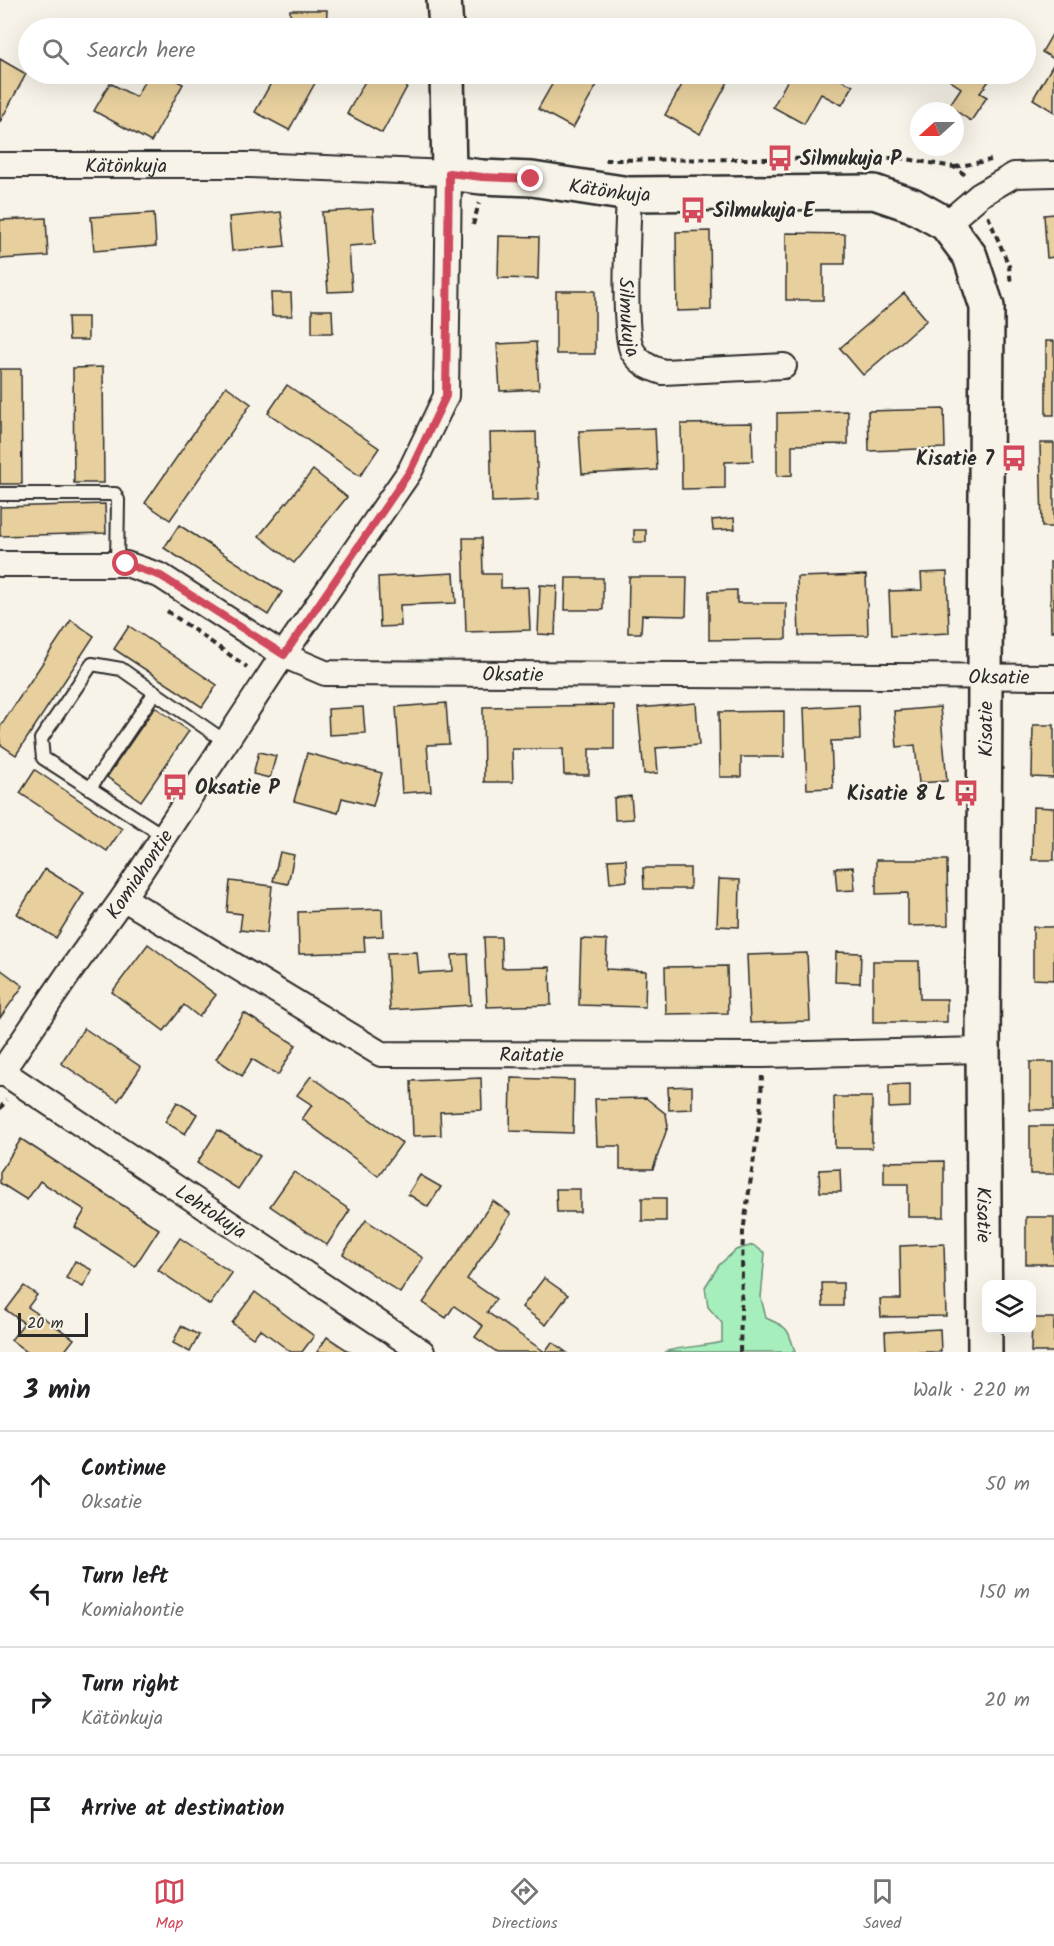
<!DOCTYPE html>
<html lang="en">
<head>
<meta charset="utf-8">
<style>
  :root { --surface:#fff; --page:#f6f6f6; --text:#202124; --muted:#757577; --line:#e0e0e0; --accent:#d1495b }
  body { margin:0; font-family:Kalam,sans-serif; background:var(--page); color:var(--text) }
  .controls { position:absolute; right:18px; bottom:18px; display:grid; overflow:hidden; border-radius:12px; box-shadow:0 6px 24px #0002 }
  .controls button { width:54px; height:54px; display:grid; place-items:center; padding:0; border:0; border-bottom:2px solid var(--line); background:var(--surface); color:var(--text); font:30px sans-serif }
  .compass { position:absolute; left:910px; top:102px; width:54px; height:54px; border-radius:50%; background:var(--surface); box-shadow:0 6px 24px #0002; rotate:249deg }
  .scale { position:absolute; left:18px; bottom:15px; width:70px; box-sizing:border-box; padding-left:6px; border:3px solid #2b2b2b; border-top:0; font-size:16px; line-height:21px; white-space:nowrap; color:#2b2b2b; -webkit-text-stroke:4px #f7f3e8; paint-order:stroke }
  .stop { position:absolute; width:18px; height:18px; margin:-14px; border:4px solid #d1495b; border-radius:50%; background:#fff }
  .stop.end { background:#d1495b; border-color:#fff; box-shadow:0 2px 6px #0008 }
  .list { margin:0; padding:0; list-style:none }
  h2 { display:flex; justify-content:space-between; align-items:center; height:78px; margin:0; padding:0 24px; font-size:26px }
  h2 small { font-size:20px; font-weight:400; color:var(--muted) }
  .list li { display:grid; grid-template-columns:39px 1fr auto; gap:18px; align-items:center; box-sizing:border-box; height:108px; padding:0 24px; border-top:2px solid var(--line) }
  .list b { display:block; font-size:22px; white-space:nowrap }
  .list p { margin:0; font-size:20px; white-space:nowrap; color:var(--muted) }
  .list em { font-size:20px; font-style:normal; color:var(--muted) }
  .icon { flex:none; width:33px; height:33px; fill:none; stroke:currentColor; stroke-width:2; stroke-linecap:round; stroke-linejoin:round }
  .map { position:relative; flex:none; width:1054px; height:1352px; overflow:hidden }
  .search { position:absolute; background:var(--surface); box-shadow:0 6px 24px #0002; left:18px; right:18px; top:18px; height:66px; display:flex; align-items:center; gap:15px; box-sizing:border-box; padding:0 21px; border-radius:33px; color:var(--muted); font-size:22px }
  .sheet { height:510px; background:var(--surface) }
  nav { display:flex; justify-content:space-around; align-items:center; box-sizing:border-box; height:84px; border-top:2px solid var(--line); background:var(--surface); font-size:16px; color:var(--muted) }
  nav a { display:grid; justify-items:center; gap:3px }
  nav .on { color:var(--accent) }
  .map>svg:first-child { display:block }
</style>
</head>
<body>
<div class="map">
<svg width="1054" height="1352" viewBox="0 0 1054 1352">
  <rect width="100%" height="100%" fill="#f7f3e8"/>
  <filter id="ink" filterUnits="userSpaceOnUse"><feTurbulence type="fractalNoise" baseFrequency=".0167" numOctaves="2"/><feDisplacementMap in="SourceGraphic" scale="12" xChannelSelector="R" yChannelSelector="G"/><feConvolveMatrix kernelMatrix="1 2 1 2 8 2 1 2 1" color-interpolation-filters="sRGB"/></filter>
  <g filter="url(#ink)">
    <path fill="#a6eebc" stroke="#688c74" stroke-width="1.5" d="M753,1245L765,1253L761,1298L766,1318C789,1328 788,1328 795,1352H664C683,1346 703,1347 722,1342V1323L708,1307L705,1287L719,1265L736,1250Z"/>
    <g fill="#e8d09e" stroke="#2b2b2b" stroke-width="1.5">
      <path d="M290,10H327L326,28H290Z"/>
      <path d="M1054,31V59L1042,52Z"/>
      <path d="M0,59L26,74L0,122Z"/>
      <path d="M1054,63V112L1033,99Z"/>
      <path d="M148,74H164L183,84L151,142L94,111L110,83L136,97Z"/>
      <path d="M276,74H320L289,130L255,112Z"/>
      <path d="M369,74H414L382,133L347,114Z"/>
      <path d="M558,74H603L573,128L538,109Z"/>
      <path d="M688,74H721L730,78L700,134L665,115Z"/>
      <path d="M791,74H830L853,86L842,105L821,94L804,124L773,107Z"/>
      <path d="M953,74H994L980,93L987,97L971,121L949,106L961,88L949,80Z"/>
      <path d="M373,209L375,244L349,246L352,291L328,292L322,212Z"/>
      <path d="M281,212L285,246L232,251L229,217Z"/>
      <path d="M154,213L156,246L94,251L91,217Z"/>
      <path d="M1054,214V257L1047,258L1044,215Z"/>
      <path d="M46,218L48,256L0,259V220Z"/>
      <path d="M710,231L711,310L677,311L676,232Z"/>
      <path d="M786,233L845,234V264H823V300H786Z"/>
      <path d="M499,236L539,237L538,279L498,278Z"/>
      <rect x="556" y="291" width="39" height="63"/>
      <path d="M271,293H291L292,316H272Z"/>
      <path d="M904,293L927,320L863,375L840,348Z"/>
      <path d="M312,310H332L333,333H312Z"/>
      <path d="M68,317H88V340H69Z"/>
      <rect x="1046" y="341" width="8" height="74"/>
      <path d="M536,342L539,389L500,391L497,344Z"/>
      <path d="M103,367L104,483H74L73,368Z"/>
      <path d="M0,369H21L22,484H0Z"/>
      <path d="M287,385L379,448L360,476L268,413Z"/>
      <path d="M226,386L251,404L170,520L145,503Z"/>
      <path d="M944,409L945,448L869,451L868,411Z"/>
      <path d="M848,411V444L792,445V475L777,476V413Z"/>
      <path d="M752,423L753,461L725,462V488L682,489L681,424Z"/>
      <path d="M655,428L657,470L582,474L579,431Z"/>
      <path d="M536,432L538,500L492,502L490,433Z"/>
      <path d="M1040,443H1054V527H1042Z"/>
      <path d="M313,470L347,497L294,563L259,536Z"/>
      <path d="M105,504L106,533L0,536V507Z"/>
      <path d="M734,518L735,529L713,530L712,520Z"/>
      <path d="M179,525L282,592L268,615L164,548Z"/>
      <rect x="634" y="530" width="12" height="12"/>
      <path d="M463,538H482L483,574H501V588L528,587L530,630L466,632Z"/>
      <path d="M1050,562H1054V631H1051Z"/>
      <path d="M947,572L949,633L891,636L889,591L922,590L921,573Z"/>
      <path d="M454,573L456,603L400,605L401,626L380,627L378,577Z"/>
      <path d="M866,575L868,635L799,636L797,577Z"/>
      <path d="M629,577H687L686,616L642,615L641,633H628Z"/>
      <path d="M566,578H603V610H565Z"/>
      <path d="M540,585L557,586L555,635L538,634Z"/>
      <path d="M737,590V603H786V639L709,640V591Z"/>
      <path d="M71,620L94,636L16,755L0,744V727Z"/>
      <path d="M129,626L217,685L202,707L114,649Z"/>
      <path d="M446,703L449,744L427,745L431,791L402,793L396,707Z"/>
      <path d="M696,703L699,745L656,748L658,773L644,774L638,708Z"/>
      <path d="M614,705V749H589V775H564L563,749H512L513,782H484L483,707Z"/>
      <path d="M859,705L860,740L831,741L833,788L807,789L804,708Z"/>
      <path d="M155,707L189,731L141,801L107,777Z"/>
      <path d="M363,707L365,733L329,735L328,709Z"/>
      <path d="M940,707L947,781L919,783L915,745L897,747L894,711Z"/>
      <path d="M784,711V757H741V777H720L719,712Z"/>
      <path d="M1033,725H1054V778L1032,777Z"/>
      <path d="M259,752L276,756L270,778L253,774Z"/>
      <path d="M307,753L382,773L373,806L342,798L338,813L294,801Z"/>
      <path d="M35,770L122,829L107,851L20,793Z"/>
      <path d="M631,796L633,819L615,820L614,798Z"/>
      <path d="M1033,807L1054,808V860H1032Z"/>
      <path d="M280,852L294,855L288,884L273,881Z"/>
      <path d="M626,859L627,881L610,883L608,860Z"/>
      <path d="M876,860H947L948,925L908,926V893L876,894Z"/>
      <path d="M853,867L855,890L837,891L835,868Z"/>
      <path d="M643,868H690V889H644Z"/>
      <path d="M45,869L84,893L56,938L17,914Z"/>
      <path d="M719,879L740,880L739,927L717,926Z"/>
      <path d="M230,881L272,886L267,933L240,930L242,914L227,912Z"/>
      <path d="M382,909L383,936L364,937L365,952L299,954L298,912Z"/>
      <path d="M1033,927H1054V980L1033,979Z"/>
      <path d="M484,937H501L502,968L550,967L551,1005L487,1007Z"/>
      <path d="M581,939L607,940L606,969L646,971L645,1007L579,1005Z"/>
      <path d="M148,944L216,995L199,1017L184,1005L164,1031L112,992Z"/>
      <path d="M417,952L419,973L453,971L452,955L468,954L471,1005L390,1010L387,953Z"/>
      <path d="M836,952L861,953L860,983L835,982Z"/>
      <path d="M807,953L810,1021L750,1023L747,955Z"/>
      <path d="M873,961H919L920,999H947V1022H873Z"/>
      <path d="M727,966L728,1013L666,1014L665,967Z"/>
      <path d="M0,969L23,986L0,1018Z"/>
      <path d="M244,1013L296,1045L278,1075L252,1059L242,1076L216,1059Z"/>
      <path d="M84,1028L141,1067L118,1101L61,1063Z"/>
      <rect x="1030" y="1062" width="24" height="48"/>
      <path d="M311,1076L402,1143L378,1176L302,1119L312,1105L297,1095Z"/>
      <path d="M481,1078L482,1110L440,1112L441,1135L413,1136L411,1081Z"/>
      <path d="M511,1078L574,1080L573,1133L510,1131Z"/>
      <path d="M910,1084V1107L889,1108V1085Z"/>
      <path d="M692,1086V1109L669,1110L668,1087Z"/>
      <path d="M834,1097H872V1148H835Z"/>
      <path d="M646,1098L666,1114L668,1126L653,1169H620V1146H597L595,1099Z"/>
      <path d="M177,1102L197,1114L185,1134L165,1122Z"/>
      <rect x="1030" y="1126" width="24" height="48"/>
      <path d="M218,1130L260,1156L238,1189L197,1163Z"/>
      <path d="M21,1139L159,1229L135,1266L75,1227L85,1210L40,1181L27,1200L0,1183V1172Z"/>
      <path d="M944,1161V1217H908V1184H884V1162Z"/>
      <path d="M840,1169L841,1192H820L819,1170Z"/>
      <path d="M294,1172L350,1210L327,1245L270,1206Z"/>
      <path d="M420,1175L441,1187L428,1207L408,1194Z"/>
      <path d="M556,1189H580V1212H557Z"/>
      <rect x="642" y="1198" width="24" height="23"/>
      <path d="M493,1201L511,1214L467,1279L496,1299L487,1312L545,1352L552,1342L566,1352H497L475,1337L483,1326L454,1306L446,1318L423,1303Z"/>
      <rect x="1026" y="1217" width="28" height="47"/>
      <path d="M366,1220L423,1258L400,1293L343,1254Z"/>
      <path d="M180,1238L232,1273L210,1305L158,1270Z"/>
      <path d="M944,1244L946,1316L881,1317L880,1299H901L900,1246Z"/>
      <path d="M75,1261L92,1270L83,1287L66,1278Z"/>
      <path d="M544,1278L568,1295L546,1325L522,1307Z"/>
      <path d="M822,1283H843V1306H823Z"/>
      <path d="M24,1286L37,1295L28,1307L74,1339L64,1352H27L11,1340L24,1323L6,1310Z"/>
      <path d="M255,1292L314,1336L302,1352H291L260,1329L253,1338L232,1323Z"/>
      <path d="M1032,1318H1054V1352H1031Z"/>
      <path d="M181,1326L199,1335L190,1352L173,1343Z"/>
      <path d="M940,1329L941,1352H886L885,1332Z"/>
      <path d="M327,1337L350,1352H317Z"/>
    </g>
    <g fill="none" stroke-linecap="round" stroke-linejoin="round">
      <g stroke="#2b2b2b" stroke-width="16">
        <g id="lane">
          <path d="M0,494H115L118,500L117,564"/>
          <path d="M90,788L155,692"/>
          <path d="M164,836L43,758L41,739L92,664L121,669L226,742"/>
        </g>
      </g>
      <g stroke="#2b2b2b" stroke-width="28">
        <g id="street">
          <path id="s1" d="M0,165H250L449,173L446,396L410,471L283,655L123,898L69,973L0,1074"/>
          <path id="s2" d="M629,194C628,221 622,335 633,352C641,364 650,368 663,372L784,366"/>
          <path d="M946,224L980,195L1014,175L1054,174"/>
          <path id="s3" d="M0,564H126L161,576L283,655L325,673L1054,677"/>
          <path id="s4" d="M123,898L381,1054L763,1055L983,1050"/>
          <path id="s5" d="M0,1070L422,1352"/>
        </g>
      </g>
      <g stroke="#2b2b2b" stroke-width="38">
        <g id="secondary">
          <path d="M444,0L446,28"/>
          <path id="s6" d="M447,74L449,173L482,177L532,179L629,194L874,192L912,205L946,224L970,256L987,307L983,1050L985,1352"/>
        </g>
      </g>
      <g stroke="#2b2b2b" stroke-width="4" stroke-dasharray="6 4.5" stroke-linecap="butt">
        <path d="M605,160L901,158L954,167L968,177"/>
        <path d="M955,167L991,160"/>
        <path d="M988,216L1009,266L1011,285"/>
        <path d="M473,225L479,203"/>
        <path d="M167,611L247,667"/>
        <path d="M0,1109L6,1100"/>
        <path d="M740,1352L743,1232L760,1117L762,1076"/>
      </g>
      <use href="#lane" stroke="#f7f3e8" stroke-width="12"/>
      <use href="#street" stroke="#f7f3e8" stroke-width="24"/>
      <use href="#secondary" stroke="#f7f3e8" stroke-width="33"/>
    </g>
  </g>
  <g fill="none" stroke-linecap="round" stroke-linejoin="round" filter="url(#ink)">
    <path stroke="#d1495b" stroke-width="8" d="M126,564L161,576L284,655L410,471L446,396L449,173L482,177L531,179"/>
  </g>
  <defs>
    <g id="bus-bare" transform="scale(2.07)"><path d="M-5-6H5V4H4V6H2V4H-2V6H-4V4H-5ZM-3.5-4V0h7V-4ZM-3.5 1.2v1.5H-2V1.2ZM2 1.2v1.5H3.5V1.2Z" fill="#d1495b" stroke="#f7f3e8" stroke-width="2.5" paint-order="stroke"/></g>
  </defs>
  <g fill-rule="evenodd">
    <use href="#bus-bare" x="780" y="158"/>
    <use href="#bus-bare" x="693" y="210"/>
    <use href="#bus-bare" x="1014" y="458"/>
    <use href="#bus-bare" x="175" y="787"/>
    <use href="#bus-bare" x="966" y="793"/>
  </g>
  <g text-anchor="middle" stroke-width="5" stroke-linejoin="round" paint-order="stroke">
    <g font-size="20" font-weight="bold" fill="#2b2b2b" stroke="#f7f3e8" text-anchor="start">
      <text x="800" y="165">Silmukuja P</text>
      <text x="713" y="217">Silmukuja E</text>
      <text x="994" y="465" text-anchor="end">Kisatie 7</text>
      <text x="195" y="794">Oksatie P</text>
      <text x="946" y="800" text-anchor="end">Kisatie 8 L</text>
    </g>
    <g font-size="20" fill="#2b2b2b" stroke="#f7f3e8">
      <text dy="7" stroke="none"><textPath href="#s1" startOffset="126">Kätönkuja</textPath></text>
      <text dy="7" stroke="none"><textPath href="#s6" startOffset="261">Kätönkuja</textPath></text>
      <text dy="7" stroke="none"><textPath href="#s2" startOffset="123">Silmukuja</textPath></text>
      <text dy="7" stroke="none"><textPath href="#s3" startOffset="542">Oksatie</textPath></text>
      <text dy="7" stroke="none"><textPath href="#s3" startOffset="1028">Oksatie</textPath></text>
      <text transform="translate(985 729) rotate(-90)" y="7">Kisatie</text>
      <text transform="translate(139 874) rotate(-56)" y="7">Komiahontie</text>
      <text dy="7" stroke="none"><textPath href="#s4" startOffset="452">Raitatie</textPath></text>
      <text dy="7" stroke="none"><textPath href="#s5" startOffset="254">Lehtokuja</textPath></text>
      <text dy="7" stroke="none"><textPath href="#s6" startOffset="1606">Kisatie</textPath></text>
    </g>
  </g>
</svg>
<div class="controls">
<button><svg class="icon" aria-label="layers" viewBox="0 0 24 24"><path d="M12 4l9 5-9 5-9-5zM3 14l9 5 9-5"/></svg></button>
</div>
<svg class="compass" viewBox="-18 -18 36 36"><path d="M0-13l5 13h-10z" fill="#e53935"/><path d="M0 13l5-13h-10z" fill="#757577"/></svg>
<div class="scale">20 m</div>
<div class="stop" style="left:126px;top:564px"></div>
<div class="stop end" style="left:531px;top:179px"></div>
<div class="search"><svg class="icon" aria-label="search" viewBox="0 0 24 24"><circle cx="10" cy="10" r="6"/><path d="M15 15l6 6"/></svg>Search here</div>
</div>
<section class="sheet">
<h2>3 min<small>Walk · 220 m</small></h2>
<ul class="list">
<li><svg class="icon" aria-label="ahead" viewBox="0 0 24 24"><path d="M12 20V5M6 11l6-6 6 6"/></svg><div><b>Continue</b><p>Oksatie</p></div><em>50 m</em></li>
<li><svg class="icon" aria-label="left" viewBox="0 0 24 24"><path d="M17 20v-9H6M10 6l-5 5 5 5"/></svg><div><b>Turn left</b><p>Komiahontie</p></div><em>150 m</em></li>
<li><svg class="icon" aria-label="right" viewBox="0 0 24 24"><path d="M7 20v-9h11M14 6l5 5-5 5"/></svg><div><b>Turn right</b><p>Kätönkuja</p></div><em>20 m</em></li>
<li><svg class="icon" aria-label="arrive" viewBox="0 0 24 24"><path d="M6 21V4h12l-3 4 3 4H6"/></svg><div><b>Arrive at destination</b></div></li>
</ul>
</section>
<nav>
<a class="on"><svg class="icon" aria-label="map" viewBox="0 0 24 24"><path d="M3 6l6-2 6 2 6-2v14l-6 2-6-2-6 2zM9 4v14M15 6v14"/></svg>Map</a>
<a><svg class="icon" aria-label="directions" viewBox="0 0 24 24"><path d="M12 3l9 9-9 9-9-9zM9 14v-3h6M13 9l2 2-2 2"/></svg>Directions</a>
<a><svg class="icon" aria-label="saved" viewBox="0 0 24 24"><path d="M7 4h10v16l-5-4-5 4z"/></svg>Saved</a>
</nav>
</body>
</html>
